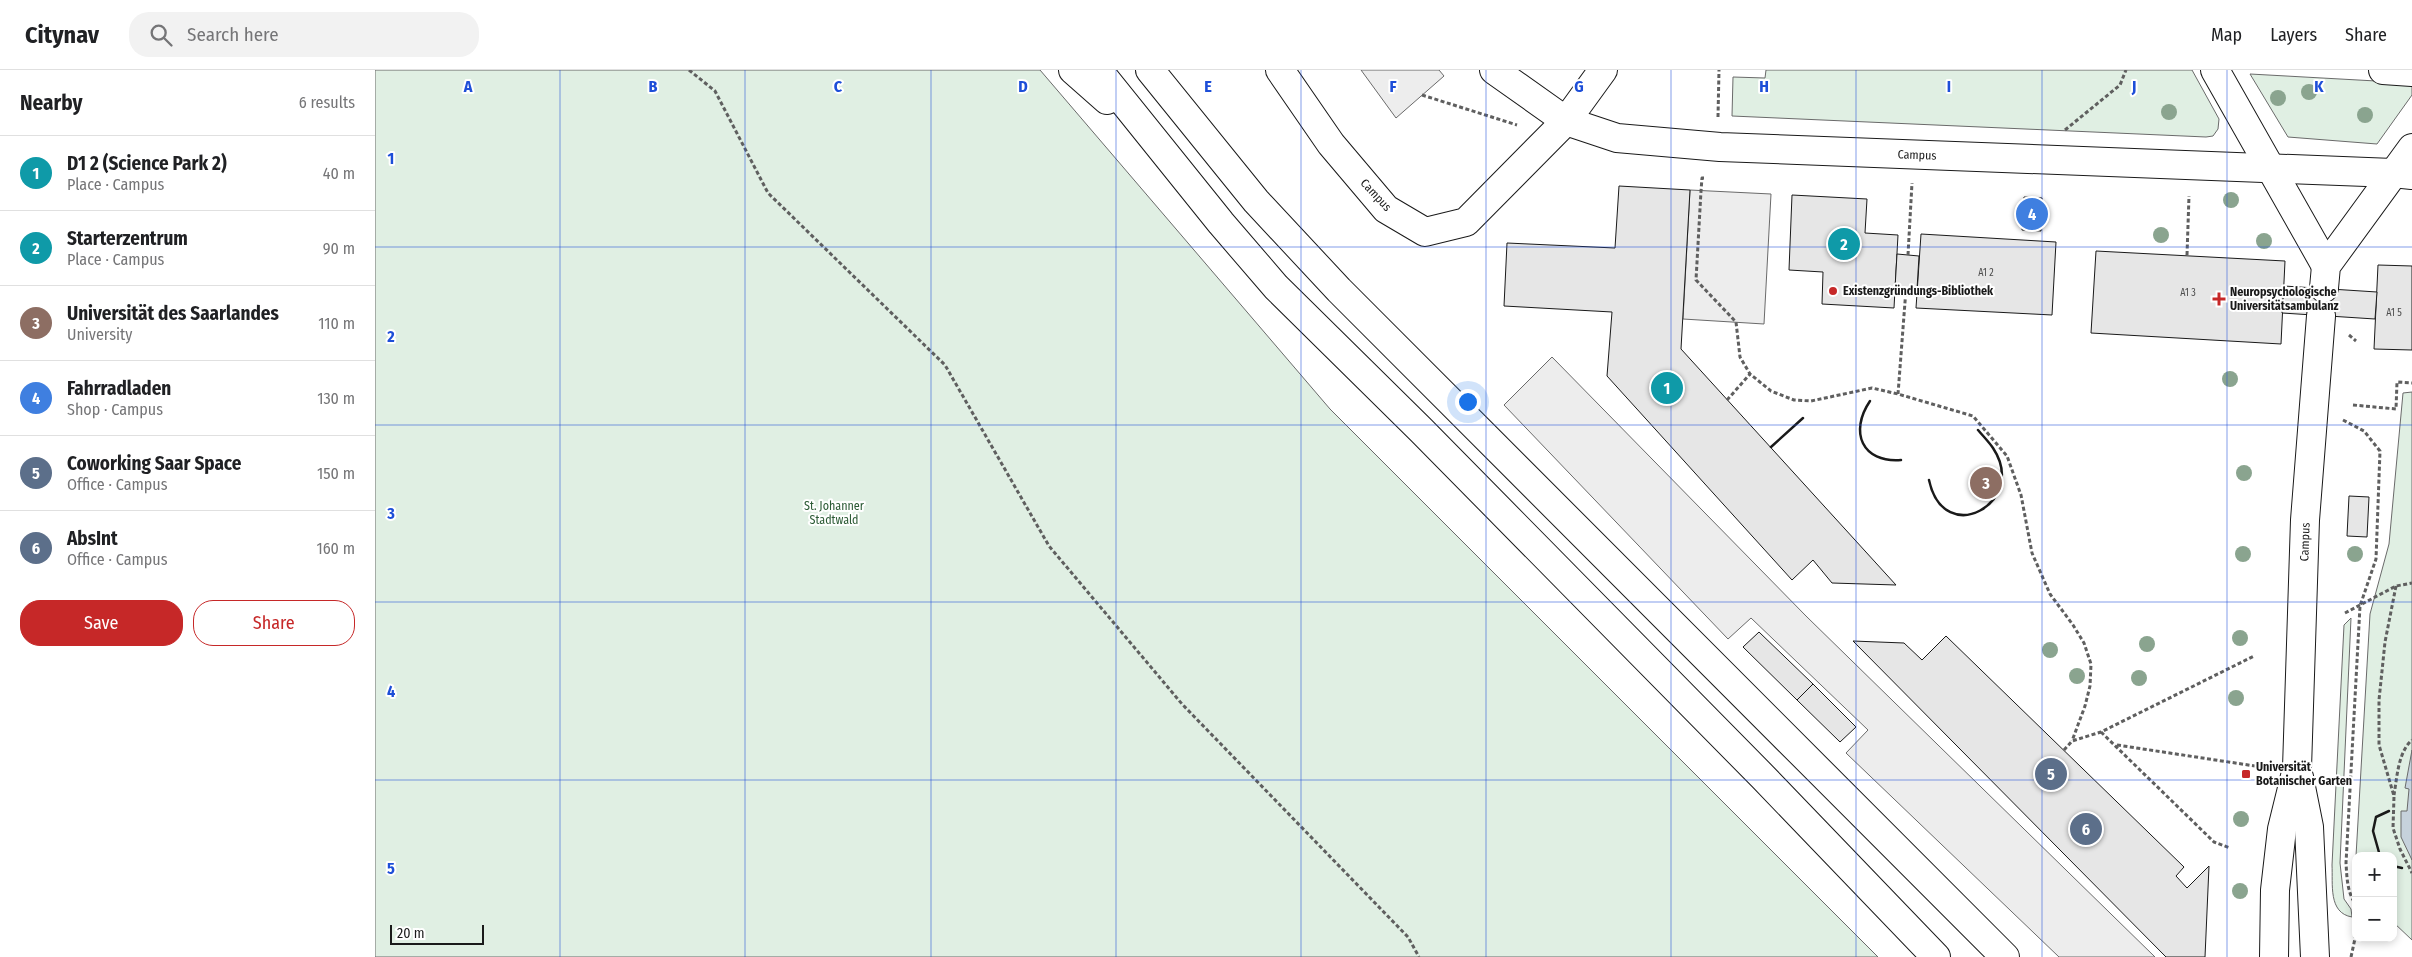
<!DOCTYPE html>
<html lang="en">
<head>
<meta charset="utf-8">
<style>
  :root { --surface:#fff; --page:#f2f2f2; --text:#202124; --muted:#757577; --line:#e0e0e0; --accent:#c62828 }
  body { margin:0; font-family:"Fira Sans Condensed",sans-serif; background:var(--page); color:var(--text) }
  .controls { position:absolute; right:15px; bottom:15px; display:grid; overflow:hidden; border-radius:10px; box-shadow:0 2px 8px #0003 }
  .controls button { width:45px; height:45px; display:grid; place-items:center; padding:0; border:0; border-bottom:1px solid var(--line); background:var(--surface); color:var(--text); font:25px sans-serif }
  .scale { position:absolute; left:15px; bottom:12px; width:94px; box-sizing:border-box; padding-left:5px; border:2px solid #1a1a1a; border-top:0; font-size:14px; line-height:18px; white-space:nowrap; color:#1a1a1a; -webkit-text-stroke:4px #fff; paint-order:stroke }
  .you { position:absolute; left:1092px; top:331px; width:18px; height:18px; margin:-12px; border:4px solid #fff; border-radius:50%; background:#1a73e8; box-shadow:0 0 0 8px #1a73e833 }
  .badge { display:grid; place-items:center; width:32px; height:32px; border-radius:50%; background:var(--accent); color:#fff; font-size:16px; font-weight:700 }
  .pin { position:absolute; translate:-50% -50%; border:2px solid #fff; box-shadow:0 1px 5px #0006 }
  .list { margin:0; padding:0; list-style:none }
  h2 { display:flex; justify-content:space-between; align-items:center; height:65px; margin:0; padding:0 20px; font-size:21px }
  h2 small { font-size:16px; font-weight:400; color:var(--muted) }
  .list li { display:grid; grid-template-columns:32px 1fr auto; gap:15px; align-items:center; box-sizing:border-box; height:75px; padding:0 20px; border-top:1px solid var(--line) }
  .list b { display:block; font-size:19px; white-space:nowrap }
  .list p { margin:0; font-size:16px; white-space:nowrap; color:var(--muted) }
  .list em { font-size:16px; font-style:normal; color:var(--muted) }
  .actions { display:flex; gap:10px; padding:15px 20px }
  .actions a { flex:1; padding:11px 0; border:1px solid var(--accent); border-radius:20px; text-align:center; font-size:18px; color:var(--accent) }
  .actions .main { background:var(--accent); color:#fff }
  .icon { flex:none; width:28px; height:28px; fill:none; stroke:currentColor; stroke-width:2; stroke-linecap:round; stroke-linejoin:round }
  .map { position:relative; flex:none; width:2037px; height:887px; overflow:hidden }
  header { display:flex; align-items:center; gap:30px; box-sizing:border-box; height:70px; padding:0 25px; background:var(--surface); border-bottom:1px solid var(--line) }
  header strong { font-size:24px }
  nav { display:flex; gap:28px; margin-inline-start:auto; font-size:18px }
  .search { width:350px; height:45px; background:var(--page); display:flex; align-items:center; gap:12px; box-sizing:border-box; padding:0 18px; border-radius:20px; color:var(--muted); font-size:19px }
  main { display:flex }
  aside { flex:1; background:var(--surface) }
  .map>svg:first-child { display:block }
</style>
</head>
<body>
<header>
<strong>Citynav</strong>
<div class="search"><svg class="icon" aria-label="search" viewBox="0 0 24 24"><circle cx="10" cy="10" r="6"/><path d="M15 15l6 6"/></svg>Search here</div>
<nav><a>Map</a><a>Layers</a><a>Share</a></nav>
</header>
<main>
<aside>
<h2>Nearby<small>6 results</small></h2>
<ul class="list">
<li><span class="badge" style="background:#0f9aa8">1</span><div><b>D1 2 (Science Park 2)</b><p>Place · Campus</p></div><em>40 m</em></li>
<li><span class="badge" style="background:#0f9aa8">2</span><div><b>Starterzentrum</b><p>Place · Campus</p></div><em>90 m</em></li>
<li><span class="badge" style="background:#8d6e63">3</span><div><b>Universität des Saarlandes</b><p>University</p></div><em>110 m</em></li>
<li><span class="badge" style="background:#3f7fe0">4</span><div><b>Fahrradladen</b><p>Shop · Campus</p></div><em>130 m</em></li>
<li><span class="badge" style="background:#5c6f8a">5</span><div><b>Coworking Saar Space</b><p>Office · Campus</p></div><em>150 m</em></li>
<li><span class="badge" style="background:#5c6f8a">6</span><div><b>AbsInt</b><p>Office · Campus</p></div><em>160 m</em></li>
</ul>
<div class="actions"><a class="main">Save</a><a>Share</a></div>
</aside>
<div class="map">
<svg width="2037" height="887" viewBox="0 0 2037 887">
  <rect width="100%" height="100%" fill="#fff"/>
  <g fill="#e0efe3" stroke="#6a6a6a">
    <path d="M0,0H665L955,339L1503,887H0Z"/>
    <path d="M1391,0H1817L1844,49L1843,59L1838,66L1831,67L1357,46L1358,7L1390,8Z"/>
    <path d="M1875,4L2037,13V25L2002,74L1913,67Z"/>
    <path d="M2037,322V870L2018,852V786H1981L1995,544L2014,474L2028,323Z"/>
    <path d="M1976,548L1965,793L1969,829L1976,839L1977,847C1953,843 1958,814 1957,795L1969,555Z"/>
  </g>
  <g fill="#ededed" stroke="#6a6a6a">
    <path d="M986,0H1064L1069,6L1021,48Z"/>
    <path d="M1315,120L1396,124L1389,254L1308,249Z"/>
    <path d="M1177,287L1431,546L1780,887H1684L1471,683L1493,660L1376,548L1353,569L1129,335Z"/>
  </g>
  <path fill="#c6d2dc" stroke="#6a6a6a" d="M2037,680V790L2026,767V741H2032L2034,719L2030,718Z"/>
  <g fill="#e6e6e6" stroke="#1a1a1a">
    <path d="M1244,116L1315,120L1306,279L1521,515L1457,513L1438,490L1417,510L1232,306L1237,242L1129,236L1132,173L1240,178Z"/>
    <path d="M1417,125L1492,129L1490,163L1523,165L1519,238L1447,234L1448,202L1414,200Z"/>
    <path d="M1649,127L1667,128L1666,161L1647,160Z"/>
    <path d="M1546,164L1681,172L1677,245L1541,238Z"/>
    <path d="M1721,181L1910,191L1906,274L1716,263Z"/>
    <path d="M1522,184L1544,186L1542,219L1520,218Z"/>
    <path d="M2003,195L2037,196V280L1999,279Z"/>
    <path d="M1909,216L2002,222L2000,249L1907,243Z"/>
    <path d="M1974,426L1994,427L1992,467L1972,466Z"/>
    <path d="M1384,562L1438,614L1422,630L1368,577Z"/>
    <path d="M1571,566L1809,797L1801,806L1812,818L1834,796L1830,887H1791L1478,571L1529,573L1547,590Z"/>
    <path d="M1438,614L1481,657L1465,672L1422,630Z"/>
  </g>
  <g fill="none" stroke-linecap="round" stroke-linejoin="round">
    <g stroke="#1a1a1a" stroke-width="30">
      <g id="minor">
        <path d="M905,0L956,74L1011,139L1050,162L1091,152L1191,51L1228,0"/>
        <path d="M1119,0L1191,51L1242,68L1345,77L2018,103L2037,105"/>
        <path d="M1840,0L1951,196"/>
        <path d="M2008,0L2037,2"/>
        <path d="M1949,218L1951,196L2037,78"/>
        <path d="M1924,707L1934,757L1940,887"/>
        <path d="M1899,887L1900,820L1907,759L1922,698L1930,450L1946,246"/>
      </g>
    </g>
    <g stroke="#1a1a1a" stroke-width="30">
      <g id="highway">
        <path d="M698,0L732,30"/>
        <path d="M723,0L846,153L901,217L1046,360L1388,707L1561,887"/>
        <path d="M775,0L881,131L964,220L1630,887"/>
      </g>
    </g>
    <g stroke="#5f5f5f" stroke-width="3" stroke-dasharray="4 2.5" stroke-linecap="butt">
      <path d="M314,0L340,21L393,123L570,295L674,476L807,634L1033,867L1044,887"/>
      <path d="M1047,25L1142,55"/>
      <path d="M1343,47L1344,0"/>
      <path d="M1690,60L1745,15L1751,0"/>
      <path d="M1329,108H1327L1326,121L1321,210L1361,252L1365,287L1375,304L1396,321L1419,330L1436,331L1497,318L1523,324L1598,346L1632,386L1646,425L1657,483L1675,524L1698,555L1709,573L1716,594L1715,616L1710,636L1697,671"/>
      <path d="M1533,185L1537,113"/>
      <path d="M1812,185L1814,126"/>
      <path d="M1974,265L1981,271"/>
      <path d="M1523,324L1531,219"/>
      <path d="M1352,330L1375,304"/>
      <path d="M1978,335L2021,339L2022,312L2037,313"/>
      <path d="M1968,350L1989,361L2005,381L2001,489L1985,536L1971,793C1972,808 1972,822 1981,835"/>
      <path d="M2021,516L2010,572L2004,630V675L2019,726L2018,758L2025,779L2037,803"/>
      <path d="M1970,543L2021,516L2037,513"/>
      <path d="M1726,662L1839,772L1855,778"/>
      <path d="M1742,675L1880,696"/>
      <path d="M1689,680L1697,671L1726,662L1879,586"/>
      <path d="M2019,725C2022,708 2023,682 2037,670"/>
      <path d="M1976,887L1981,864"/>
    </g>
    <use href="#minor" stroke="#fff" stroke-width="28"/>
    <use href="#highway" stroke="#fff" stroke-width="28"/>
    <g stroke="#1a1a1a" stroke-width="2.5">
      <path d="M1495,331C1474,362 1487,393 1526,390"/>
      <path d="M1396,377L1428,348"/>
      <path d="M1554,410C1569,480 1654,432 1618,378C1614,372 1608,366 1603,360"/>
      <path d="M2005,786L1998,761L2001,747L2014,741"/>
      <path d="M2018,796L2027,798"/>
    </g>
  </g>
  <g fill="#8aa48f">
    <circle cx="1934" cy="22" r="8"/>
    <circle cx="1903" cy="28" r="8"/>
    <circle cx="1794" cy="42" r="8"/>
    <circle cx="1990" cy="45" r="8"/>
    <circle cx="1856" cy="130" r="8"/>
    <circle cx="1786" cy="165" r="8"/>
    <circle cx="1889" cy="171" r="8"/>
    <circle cx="1855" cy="309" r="8"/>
    <circle cx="1869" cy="403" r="8"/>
    <circle cx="1868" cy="484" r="8"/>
    <circle cx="1980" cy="484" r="8"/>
    <circle cx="1865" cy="568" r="8"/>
    <circle cx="1772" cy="574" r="8"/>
    <circle cx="1675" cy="580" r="8"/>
    <circle cx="1702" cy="606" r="8"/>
    <circle cx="1764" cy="608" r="8"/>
    <circle cx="1861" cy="628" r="8"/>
    <circle cx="1866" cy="749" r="8"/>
    <circle cx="1865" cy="821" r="8"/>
  </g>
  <path fill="none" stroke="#1d4ed8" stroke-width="1" stroke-opacity="0.55" d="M185,0V887M370,0V887M556,0V887M741,0V887M926,0V887M1111,0V887M1296,0V887M1481,0V887M1667,0V887M1852,0V887M0,177H2037M0,355H2037M0,532H2037M0,710H2037"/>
  <g fill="#c62828" stroke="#fff" stroke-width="2">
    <circle cx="1458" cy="221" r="5"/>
    <path d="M1841.5 221.5h5v5h5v5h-5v5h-5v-5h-5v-5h5z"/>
    <rect x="1866" y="699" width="10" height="10" rx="2.5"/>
  </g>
  <g text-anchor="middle" stroke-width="4" stroke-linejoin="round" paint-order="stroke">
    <g font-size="10" fill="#4d4d4d">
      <text x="1611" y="206">A1 2</text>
      <text x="1813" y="226">A1 3</text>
      <text x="2019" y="246">A1 5</text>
    </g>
    <g font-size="12" fill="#1a1a1a" stroke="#fff">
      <text transform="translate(1542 85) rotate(2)" y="4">Campus</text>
      <text transform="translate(1001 125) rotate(47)" y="4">Campus</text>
      <text transform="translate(1930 472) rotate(-88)" y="4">Campus</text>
    </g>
    <g font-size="12" font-weight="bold" fill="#1a1a1a" stroke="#fff" text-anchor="start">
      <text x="1468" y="225">Existenzgründungs-Bibliothek</text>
      <text x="1855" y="226">Neuropsychologische<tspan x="1855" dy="14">Universitätsambulanz</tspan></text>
      <text x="1881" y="701">Universität<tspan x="1881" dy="14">Botanischer Garten</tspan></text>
    </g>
    <g font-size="12" fill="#2b5a34" stroke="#fff">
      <text x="459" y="440">St. Johanner<tspan x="459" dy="14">Stadtwald</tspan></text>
    </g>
  </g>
  <g font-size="16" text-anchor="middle" font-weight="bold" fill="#1d4ed8" stroke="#fff" stroke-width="4" stroke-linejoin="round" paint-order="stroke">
    <text x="93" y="22">A</text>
    <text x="278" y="22">B</text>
    <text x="463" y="22">C</text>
    <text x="648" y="22">D</text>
    <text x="833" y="22">E</text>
    <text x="1018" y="22">F</text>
    <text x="1204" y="22">G</text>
    <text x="1389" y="22">H</text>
    <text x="1574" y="22">I</text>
    <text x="1759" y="22">J</text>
    <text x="1944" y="22">K</text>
    <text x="16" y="94">1</text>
    <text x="16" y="272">2</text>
    <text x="16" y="449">3</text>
    <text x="16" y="627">4</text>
    <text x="16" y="804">5</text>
  </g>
</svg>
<div class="controls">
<button>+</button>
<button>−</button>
</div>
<div class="scale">20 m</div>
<div class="you"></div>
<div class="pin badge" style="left:1292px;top:318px;background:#0f9aa8">1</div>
<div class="pin badge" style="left:1469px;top:174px;background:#0f9aa8">2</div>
<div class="pin badge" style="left:1611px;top:413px;background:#8d6e63">3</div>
<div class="pin badge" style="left:1657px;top:144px;background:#3f7fe0">4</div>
<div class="pin badge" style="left:1676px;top:704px;background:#5c6f8a">5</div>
<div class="pin badge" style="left:1711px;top:759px;background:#5c6f8a">6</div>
</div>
</main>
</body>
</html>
